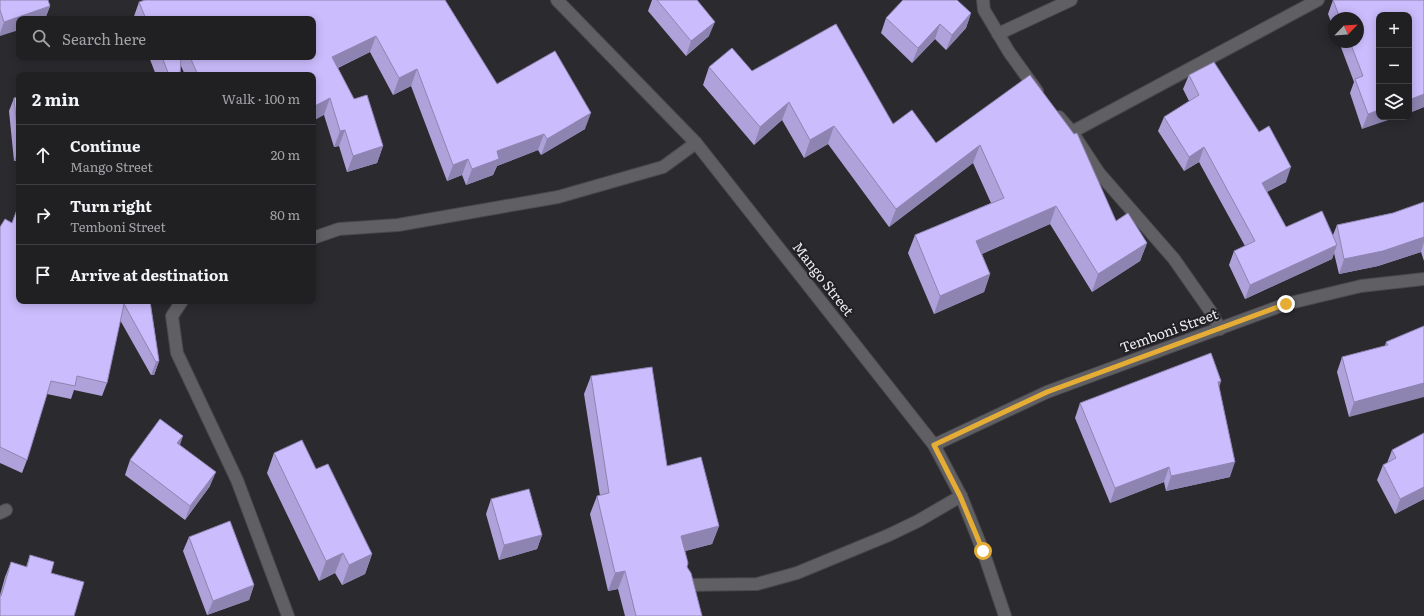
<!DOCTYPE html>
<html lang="en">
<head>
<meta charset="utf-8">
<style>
  :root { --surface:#202023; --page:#2d2d30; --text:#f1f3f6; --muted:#a2a3a6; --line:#3d3e41 }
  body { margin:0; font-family:Literata,serif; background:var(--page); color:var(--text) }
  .controls { position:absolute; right:12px; top:12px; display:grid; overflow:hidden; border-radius:8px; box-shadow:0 2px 10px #0003 }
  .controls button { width:36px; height:36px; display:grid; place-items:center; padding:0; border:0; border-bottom:1px solid var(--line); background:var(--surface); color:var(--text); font:20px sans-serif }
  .compass { position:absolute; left:1328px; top:12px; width:36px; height:36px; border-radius:50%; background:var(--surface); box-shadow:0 2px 10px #0003; rotate:65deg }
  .stop { position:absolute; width:12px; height:12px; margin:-9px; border:3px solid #e5ad35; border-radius:50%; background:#fff }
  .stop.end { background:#e5ad35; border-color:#fff; box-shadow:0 1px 4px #0008 }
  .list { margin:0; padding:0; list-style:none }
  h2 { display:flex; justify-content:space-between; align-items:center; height:52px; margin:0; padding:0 16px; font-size:17px }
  h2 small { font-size:13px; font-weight:400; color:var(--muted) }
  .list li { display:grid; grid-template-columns:26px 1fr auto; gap:12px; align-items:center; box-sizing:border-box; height:60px; padding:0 16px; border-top:1px solid var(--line) }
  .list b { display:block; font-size:15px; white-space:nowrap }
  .list p { margin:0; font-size:13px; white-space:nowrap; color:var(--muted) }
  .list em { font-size:13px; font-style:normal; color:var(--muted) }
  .icon { flex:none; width:22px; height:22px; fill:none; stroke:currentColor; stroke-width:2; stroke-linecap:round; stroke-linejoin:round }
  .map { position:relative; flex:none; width:1424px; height:616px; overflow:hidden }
  .search { position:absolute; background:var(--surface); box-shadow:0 2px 10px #0003; left:16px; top:16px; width:300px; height:44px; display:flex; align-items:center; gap:10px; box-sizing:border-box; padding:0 14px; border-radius:8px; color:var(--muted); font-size:15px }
  .panel { position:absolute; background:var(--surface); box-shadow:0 2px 10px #0003; left:16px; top:72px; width:300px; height:232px; border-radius:8px }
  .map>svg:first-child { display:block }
</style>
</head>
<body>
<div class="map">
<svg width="1424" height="616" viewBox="0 0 1424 616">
  <rect width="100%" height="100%" fill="#2b2a2f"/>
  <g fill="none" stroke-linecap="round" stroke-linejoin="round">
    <g stroke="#48474a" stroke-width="14">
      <g id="minor">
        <path d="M557,0L696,143L934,445L961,496L983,551L1005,616"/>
        <path d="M983,0L984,10L1009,52L1037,91"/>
        <path d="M998,34L1071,0"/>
        <path d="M1059,117L1072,132L1099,173L1174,259L1211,312L1220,329"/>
        <path d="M1072,132L1318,0"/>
        <path d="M313,238L339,229L398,225L558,197L663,167L696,143"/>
        <path d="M182,301L172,316L177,353L237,480L288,616"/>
        <path d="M934,445L1047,392L1286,304L1361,286L1424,279"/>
        <path d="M0,513L6,510"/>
        <path d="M688,585L757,584L797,573L889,535L918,521L961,496"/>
      </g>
    </g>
    <use href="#minor" stroke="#605f64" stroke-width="12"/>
  </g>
  <g fill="#afa2da">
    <path d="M0,0L50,6L45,19H19L0,36Z"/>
    <path d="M445,0L497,84L585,129L541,155L538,150L497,166L493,175L466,185L462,175L447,181L411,86L393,95L370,52L338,68L354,99L383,146L377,163L347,172L339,146L334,147L324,115L313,75H185L181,66L180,75H156L149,57H313V19H133L139,2Z"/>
    <path d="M652,0H697L709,36L686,56L648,11Z"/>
    <path d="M1333,0H1424V107L1409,113V15L1379,117L1362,129L1350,93L1354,82L1339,42H1358V18H1334V30L1328,14Z"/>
    <path d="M971,13L966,28L946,50L935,39L912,63L881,33L886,18Z"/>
    <path d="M709,67L752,71L893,124L936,143L1030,75L1116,221L1147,243L1140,261L1092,292L1050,224L982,254L990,274L984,292L934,314L908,253L915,235L991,203L973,163L889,227L828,144L804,158L782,120L754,145L703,85Z"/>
    <path d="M1189,75L1286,182L1267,192L1286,227L1333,235L1337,225L1393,213L1424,202V261L1421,252L1378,266L1339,274L1334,253L1332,259L1245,299L1229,265L1234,251L1245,246L1199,162L1184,171L1158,131L1164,117L1189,101L1183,89Z"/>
    <path d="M19,97V161H14L9,111L14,98Z"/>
    <path d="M0,227L19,301H150L159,361L154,375H151L120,320L107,383L102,396L74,390L71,399L47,394L27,460L22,473L0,463Z"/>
    <path d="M1424,326L1349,417L1337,372L1342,357L1385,346L1386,342Z"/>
    <path d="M591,376L667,466L719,526L712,544L685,551L687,567L702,616H625L618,589L608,591L590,514L597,496H600L584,394Z"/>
    <path d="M1221,381L1219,387L1230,477L1166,491L1164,482L1110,503L1075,418L1080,403Z"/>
    <path d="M180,445L210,486L185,520L125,475L130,460Z"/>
    <path d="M1392,450L1424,499L1395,514L1377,480L1383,465L1387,463Z"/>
    <path d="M274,453L316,469L372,554L365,574L342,585L335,573L319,581L267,473Z"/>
    <path d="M491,499L542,535L537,549L499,560L486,514Z"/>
    <path d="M189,537L254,585L249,600L207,615L183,551Z"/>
    <path d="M30,555L51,573L0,616V595L5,577L11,562L26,567Z"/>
  </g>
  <g fill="#8e84b1">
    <path d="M50,6L45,19H19V30L0,36V33L4,22Z"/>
    <path d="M971,13L966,28L946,50L952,35Z"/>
    <path d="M715,22L709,36L686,56L691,41Z"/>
    <path d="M940,24L935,39L912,63L918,48Z"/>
    <path d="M376,36L370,52L326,73L332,57Z"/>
    <path d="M417,69L411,86L393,95L399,78Z"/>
    <path d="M1424,94V107L1409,113V100Z"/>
    <path d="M330,98L324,115L313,121V107Z"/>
    <path d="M789,102L782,120L754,145L760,127Z"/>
    <path d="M1379,110V117H1397L1362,129L1368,114Z"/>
    <path d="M591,113L585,129L541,155L547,139Z"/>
    <path d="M834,126L828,144L804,158L810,140Z"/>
    <path d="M345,130L339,146L334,147L340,131Z"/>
    <path d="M544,134L538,150L497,166L493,175L466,185L472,169L497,151Z"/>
    <path d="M980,145L973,163L889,227L896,209Z"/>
    <path d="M383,146L377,163L347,172L353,156Z"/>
    <path d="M1204,147L1199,162L1184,171L1189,157Z"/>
    <path d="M19,148V161H14Z"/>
    <path d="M468,159L462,175L447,181L453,165Z"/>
    <path d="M1291,167L1286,182L1257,197L1262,183Z"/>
    <path d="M1056,206L1050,224L970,259L976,241Z"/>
    <path d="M1424,237V242L1421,252L1378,266L1339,274L1344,259Z"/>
    <path d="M1147,243L1140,261L1092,292L1098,274Z"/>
    <path d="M1337,245L1332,259L1245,299L1250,285Z"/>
    <path d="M990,274L984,292L934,314L940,296Z"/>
    <path d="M159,361L154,375H151L156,362Z"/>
    <path d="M1221,381L1216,395L1218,382Z"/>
    <path d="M1424,383V397L1349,417L1354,402Z"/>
    <path d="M183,436L178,451L177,443Z"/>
    <path d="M1235,462L1230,477L1166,491L1171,476Z"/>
    <path d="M1169,467L1164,482L1110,503L1115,488Z"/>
    <path d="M216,472L210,486L185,520L190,506Z"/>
    <path d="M1424,487V499L1395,514L1400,499Z"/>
    <path d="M719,526L712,544L674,554L681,536Z"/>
    <path d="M542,535L537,549L499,560L504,545Z"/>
    <path d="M343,553L335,573L319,581L326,561Z"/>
    <path d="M372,554L365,574L342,585L349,565Z"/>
    <path d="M625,571L618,589L608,591L615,573Z"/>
    <path d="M254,585L249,600L207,615L213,601Z"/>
  </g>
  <g fill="#cbbcfd" stroke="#8e84b1">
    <path d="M0,0H48L50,6L4,22L0,10Z"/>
    <path d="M145,0H445L497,84L555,51L591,113L547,139L544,134L497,151L499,159L472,169L468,159L453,165L417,69L399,78L376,36L332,57L354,99L367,95L383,146L353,156L345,130L340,131L330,98L313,107V75H198L190,57H313V19H146L139,2Z"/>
    <path d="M657,0H697L715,22L691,41Z"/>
    <path d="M903,0H957L971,13L952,35L940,24L918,48L886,18Z"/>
    <path d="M1333,0H1424V94L1409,100V15H1379V110L1368,114L1355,79L1363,76L1350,42H1358V18H1340Z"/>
    <path d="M836,24L893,124L912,110L936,143L1030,75L1074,134L1077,133L1116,221L1128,213L1147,243L1098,274L1056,206L976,241L990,274L940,296L915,235L1004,198L980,145L896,209L834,126L810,140L789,102L760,127L709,67L732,48L752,71Z"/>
    <path d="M162,57H181L180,75H169Z"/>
    <path d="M1214,62L1259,132L1269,126L1291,167L1262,183L1286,227L1322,211L1337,245L1250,285L1234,251L1255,241L1204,147L1189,157L1164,117L1199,95L1189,75Z"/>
    <path d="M19,97V148L14,98Z"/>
    <path d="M1424,202V237L1383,251L1344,259L1337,225L1393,213Z"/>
    <path d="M19,204V301H150L159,361L156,362L124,304L107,383L77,376L75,386L51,381L27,460L0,447V227L5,219L12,223Z"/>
    <path d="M1424,326V383L1354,402L1342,357L1388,345L1386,342Z"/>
    <path d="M1211,353L1221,381L1218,382L1235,462L1171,476L1169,467L1115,488L1080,403Z"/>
    <path d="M652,367L667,466L701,457L719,526L681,536L688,563L687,567L691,573L702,616H636L625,571L615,573L597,496L609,493L591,376Z"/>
    <path d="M160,419L183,436L177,443L216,472L190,506L130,460Z"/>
    <path d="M1424,433V487L1400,499L1383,465L1396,458L1392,450Z"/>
    <path d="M302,440L316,469L328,464L372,554L349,565L343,553L326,561L274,453Z"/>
    <path d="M529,489L542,535L504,545L491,499Z"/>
    <path d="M230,521L254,585L213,601L189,537Z"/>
    <path d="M30,555L54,562L51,573L84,582L74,616H0V596H1L11,562L27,567Z"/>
  </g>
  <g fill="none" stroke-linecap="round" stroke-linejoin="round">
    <path stroke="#e5ad35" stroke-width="5" d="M983,551L960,496L934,445L1047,392L1286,304"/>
  </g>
  <g text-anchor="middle" stroke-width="4" stroke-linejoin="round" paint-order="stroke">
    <g font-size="14" fill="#ebeaed" stroke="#212125">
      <text transform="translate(823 279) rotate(52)" y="5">Mango Street</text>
      <text transform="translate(1169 331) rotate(-20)" y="5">Temboni Street</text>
    </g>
  </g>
</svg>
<div class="controls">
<button>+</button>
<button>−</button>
<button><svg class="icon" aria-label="layers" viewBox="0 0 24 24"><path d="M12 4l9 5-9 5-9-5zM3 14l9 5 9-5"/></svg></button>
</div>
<svg class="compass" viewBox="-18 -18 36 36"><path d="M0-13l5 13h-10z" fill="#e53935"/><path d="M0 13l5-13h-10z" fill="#a2a3a6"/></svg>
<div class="stop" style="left:983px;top:551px"></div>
<div class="stop end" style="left:1286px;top:304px"></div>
<div class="search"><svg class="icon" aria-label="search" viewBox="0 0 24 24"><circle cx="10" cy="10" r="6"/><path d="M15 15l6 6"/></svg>Search here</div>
<section class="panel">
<h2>2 min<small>Walk · 100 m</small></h2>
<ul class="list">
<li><svg class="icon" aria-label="ahead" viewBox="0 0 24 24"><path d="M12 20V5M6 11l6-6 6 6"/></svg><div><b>Continue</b><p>Mango Street</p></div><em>20 m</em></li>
<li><svg class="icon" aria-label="right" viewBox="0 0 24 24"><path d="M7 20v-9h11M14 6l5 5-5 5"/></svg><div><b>Turn right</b><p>Temboni Street</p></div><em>80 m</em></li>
<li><svg class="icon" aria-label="arrive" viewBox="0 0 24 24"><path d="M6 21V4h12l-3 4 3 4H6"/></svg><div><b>Arrive at destination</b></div></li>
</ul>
</section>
</div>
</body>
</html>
